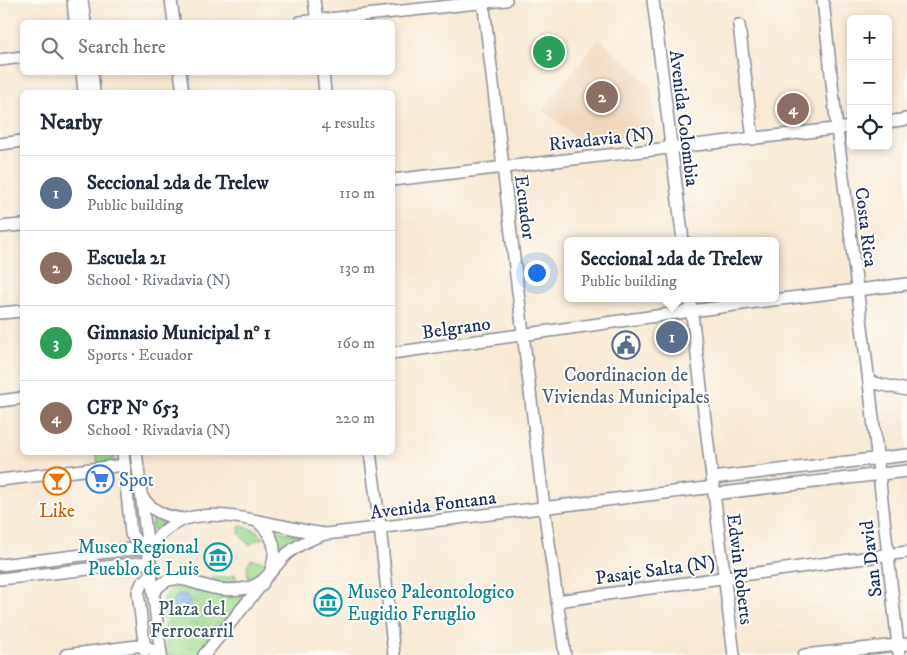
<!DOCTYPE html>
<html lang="en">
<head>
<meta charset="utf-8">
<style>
  :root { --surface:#fff; --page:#f2f2f3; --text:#1f2937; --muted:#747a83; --line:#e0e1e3; --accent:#1f6fb2 }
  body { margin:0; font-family:"IM FELL DW Pica",serif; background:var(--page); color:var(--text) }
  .controls { position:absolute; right:15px; top:15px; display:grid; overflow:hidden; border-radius:8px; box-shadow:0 2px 8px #0003 }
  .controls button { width:45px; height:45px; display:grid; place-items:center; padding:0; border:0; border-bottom:1px solid var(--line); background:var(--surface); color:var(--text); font:25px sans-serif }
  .you { position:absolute; left:536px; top:272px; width:18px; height:18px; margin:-12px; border:4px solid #fff; border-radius:50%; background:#1a73e8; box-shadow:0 0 0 8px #1a73e833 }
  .badge { display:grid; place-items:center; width:32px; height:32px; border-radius:50%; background:var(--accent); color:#fff; font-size:16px; font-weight:700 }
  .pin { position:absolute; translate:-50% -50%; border:2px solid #fff; box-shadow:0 1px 5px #0006 }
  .popup { position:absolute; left:564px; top:237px; width:215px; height:65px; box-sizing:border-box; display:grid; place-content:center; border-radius:8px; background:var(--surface); filter:drop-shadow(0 1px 4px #0005); font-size:16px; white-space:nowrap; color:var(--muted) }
  .popup b { font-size:19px; color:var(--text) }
  .popup::after { content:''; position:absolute; left:50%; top:100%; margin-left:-10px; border:10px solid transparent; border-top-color:var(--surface) }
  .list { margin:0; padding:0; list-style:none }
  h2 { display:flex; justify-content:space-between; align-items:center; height:65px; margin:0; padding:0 20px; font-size:21px }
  h2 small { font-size:16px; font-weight:400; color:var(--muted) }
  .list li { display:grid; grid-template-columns:32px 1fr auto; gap:15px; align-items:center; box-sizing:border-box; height:75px; padding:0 20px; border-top:1px solid var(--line) }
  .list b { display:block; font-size:19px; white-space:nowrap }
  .list p { margin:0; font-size:16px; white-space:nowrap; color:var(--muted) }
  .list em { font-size:16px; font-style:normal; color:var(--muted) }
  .icon { flex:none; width:28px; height:28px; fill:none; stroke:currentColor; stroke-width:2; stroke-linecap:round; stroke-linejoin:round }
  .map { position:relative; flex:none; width:907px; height:655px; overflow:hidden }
  .search { position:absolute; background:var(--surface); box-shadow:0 2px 8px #0003; left:20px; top:20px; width:375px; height:55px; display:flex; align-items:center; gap:12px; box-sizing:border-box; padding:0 18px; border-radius:8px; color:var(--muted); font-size:19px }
  .panel { position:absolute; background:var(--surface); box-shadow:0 2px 8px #0003; left:20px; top:90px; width:375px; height:365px; border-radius:8px }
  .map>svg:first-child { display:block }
</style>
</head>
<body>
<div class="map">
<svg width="907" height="655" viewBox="0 0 907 655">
  <defs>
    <pattern id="park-crowns" width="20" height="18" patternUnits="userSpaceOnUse" patternTransform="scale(1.25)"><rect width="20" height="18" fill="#9eda8e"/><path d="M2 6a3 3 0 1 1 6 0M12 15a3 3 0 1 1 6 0" fill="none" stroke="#88bb7d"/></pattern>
    <pattern id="water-rules" width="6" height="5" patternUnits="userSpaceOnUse" patternTransform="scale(1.25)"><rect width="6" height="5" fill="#80b2ec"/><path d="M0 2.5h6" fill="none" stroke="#6891c2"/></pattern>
  </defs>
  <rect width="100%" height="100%" fill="#fdfcf7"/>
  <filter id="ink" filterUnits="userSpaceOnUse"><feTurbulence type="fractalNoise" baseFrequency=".02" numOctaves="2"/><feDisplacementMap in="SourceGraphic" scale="10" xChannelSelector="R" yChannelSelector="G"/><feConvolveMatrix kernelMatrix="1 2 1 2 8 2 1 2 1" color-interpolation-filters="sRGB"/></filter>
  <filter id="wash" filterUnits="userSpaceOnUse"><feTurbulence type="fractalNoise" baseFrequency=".0096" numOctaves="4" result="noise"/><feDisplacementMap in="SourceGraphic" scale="20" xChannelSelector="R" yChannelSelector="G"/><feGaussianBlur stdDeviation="1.12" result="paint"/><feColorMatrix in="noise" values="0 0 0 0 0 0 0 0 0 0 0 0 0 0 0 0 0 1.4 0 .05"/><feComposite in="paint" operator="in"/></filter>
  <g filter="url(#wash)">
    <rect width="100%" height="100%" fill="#f7e8d3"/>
    <path fill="#efd6bc" d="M599,38L649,84L656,125L645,135L581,142L543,110Z"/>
    <path fill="url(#park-crowns)" stroke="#5c8476" d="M180,585C190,585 197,590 207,593C221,597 238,598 251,591L200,655H167L163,603C165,593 171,588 180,585Z"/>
    <g fill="#9eda8e" stroke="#5c8476">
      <path d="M96,453H114V458L111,462L98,464Z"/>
      <path d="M152,514L165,522L155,531L152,530Z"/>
      <path d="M239,525L257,531L264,538L255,541L249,545L240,535Z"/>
      <path d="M276,530L290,534L306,536L286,546L282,547L274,533V531Z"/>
      <path d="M251,559L267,562L259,573L248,579L247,566Z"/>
      <path d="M235,574L237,582L225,584L213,582L212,576C221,579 227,579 235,574Z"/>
    </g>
    <circle fill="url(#water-rules)" stroke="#4e70a5" cx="182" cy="603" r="9"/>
  </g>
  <g filter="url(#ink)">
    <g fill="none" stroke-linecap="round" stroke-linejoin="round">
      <g stroke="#898c98" stroke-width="14">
        <g id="minor">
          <path d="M73,0L75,22"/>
          <path d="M82,0L85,22"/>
          <path d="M171,0L174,22"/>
          <path d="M314,0L317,22"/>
          <path d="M483,0L544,508L565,655"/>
          <path d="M653,0L683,241"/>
          <path d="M823,0L837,129L869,382L899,655"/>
          <path d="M300,22L506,0"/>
          <path d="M739,25L753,139"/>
          <path d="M0,60L22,57"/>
          <path d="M82,72L84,92"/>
          <path d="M92,72L94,92"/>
          <path d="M180,72L183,92"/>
          <path d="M323,72L325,92"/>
          <path d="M888,122L907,119"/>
          <path d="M0,144L22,141"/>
          <path d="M392,180L851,127"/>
          <path d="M0,227L22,225"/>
          <path d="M690,298L734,655"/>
          <path d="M0,313L22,311"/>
          <path d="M392,353L756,302L907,284"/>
          <path d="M869,382L907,390"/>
          <path d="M0,401L22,398"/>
          <path d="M123,452L131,534L137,542L149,547"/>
          <path d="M136,452L161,655"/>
          <path d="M370,452L380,527L394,655"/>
          <path d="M712,478L907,455"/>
          <path d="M0,480L124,465"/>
          <path d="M714,494L907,471"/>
          <path d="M142,497C153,512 166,517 184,519"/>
          <path d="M258,522C274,536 278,549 271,569"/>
          <path d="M0,565L149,547C157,537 166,527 178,522C217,503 284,530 326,534L714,487"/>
          <path d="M0,579L150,562"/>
          <path d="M154,592C171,568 192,584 214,588C222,590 232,590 241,589C267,586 271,568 288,553C298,545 310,539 322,535"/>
          <path d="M557,601L907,552"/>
          <path d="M145,651L138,592L142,583L152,575"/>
          <path d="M66,655L145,645L157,655"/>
          <path d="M204,655L263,583"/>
          <path d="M804,655L907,644"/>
        </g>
      </g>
      <use href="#minor" stroke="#fff" stroke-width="11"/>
    </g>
  </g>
  <defs>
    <g id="civic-ring" transform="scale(1.4375)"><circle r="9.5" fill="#fdfcf7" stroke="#5c6f8a" stroke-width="1.5"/><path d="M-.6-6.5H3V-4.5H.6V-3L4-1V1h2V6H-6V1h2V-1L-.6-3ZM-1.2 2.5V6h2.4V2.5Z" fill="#5c6f8a"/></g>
    <g id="supermarket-ring" transform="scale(1.4375)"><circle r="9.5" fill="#fdfcf7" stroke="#3f7fe0" stroke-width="1.5"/><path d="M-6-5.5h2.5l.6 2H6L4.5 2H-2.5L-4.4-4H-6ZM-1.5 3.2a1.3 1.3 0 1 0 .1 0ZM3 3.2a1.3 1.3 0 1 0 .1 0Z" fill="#3f7fe0"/></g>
    <g id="bar-ring" transform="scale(1.4375)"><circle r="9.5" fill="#fdfcf7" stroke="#e8710a" stroke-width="1.5"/><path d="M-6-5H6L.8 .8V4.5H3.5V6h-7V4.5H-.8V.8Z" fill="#e8710a"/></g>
    <g id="museum-ring" transform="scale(1.4375)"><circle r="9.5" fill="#fdfcf7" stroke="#0f9aa8" stroke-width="1.5"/><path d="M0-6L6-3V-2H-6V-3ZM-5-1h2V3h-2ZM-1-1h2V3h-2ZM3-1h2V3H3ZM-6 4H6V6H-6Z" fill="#0f9aa8"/></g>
  </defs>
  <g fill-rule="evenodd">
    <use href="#civic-ring" x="626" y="345"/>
    <use href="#supermarket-ring" x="100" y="479"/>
    <use href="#bar-ring" x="57" y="481"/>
    <use href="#museum-ring" x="218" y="557"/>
    <use href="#museum-ring" x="328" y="602"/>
  </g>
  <g text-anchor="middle" stroke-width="4" stroke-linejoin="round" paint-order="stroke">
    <g font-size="19" fill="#1b2f5e" stroke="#fdfcf7">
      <text transform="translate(685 118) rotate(83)" y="7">Avenida Colombia</text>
      <text transform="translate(601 138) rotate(-6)" y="7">Rivadavia (N)</text>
      <text transform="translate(526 207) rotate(83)" y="7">Ecuador</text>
      <text transform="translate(867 227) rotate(83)" y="7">Costa Rica</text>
      <text transform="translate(456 327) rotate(-8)" y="7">Belgrano</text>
      <text transform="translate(433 504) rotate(-7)" y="7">Avenida Fontana</text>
      <text transform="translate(870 559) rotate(-97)" y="7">San David</text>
      <text transform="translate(655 569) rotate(-8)" y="7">Pasaje Salta (N)</text>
      <text transform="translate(741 569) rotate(83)" y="7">Edwin Roberts</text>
    </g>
    <g font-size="19" fill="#4e5e75" stroke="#fdfcf7">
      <text x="626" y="381">Coordinacion de<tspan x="626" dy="22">Viviendas Municipales</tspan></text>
    </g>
    <g font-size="19" fill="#366cbe" stroke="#fdfcf7" text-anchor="start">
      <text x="119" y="486">Spot</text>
    </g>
    <g font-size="19" fill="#c56008" stroke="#fdfcf7">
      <text x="57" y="517">Like</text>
    </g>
    <g font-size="19" fill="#0d838f" stroke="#fdfcf7" text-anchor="end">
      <text x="199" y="553">Museo Regional<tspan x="199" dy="22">Pueblo de Luis</tspan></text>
      <text x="347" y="598" text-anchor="start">Museo Paleontologico<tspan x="347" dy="22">Eugidio Feruglio</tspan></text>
    </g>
    <g font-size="19" fill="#3c5a6a" stroke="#fdfcf7">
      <text x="192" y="615">Plaza del<tspan x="192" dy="22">Ferrocarril</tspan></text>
    </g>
  </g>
</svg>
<div class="controls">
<button>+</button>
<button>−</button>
<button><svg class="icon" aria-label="locate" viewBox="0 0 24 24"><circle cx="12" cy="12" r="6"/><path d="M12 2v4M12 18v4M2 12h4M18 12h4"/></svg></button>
</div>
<div class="you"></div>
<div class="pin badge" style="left:672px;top:337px;background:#5c6f8a">1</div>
<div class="popup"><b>Seccional 2da de Trelew</b>Public building</div>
<div class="pin badge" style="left:602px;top:97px;background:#8d6e63">2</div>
<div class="pin badge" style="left:549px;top:52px;background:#2e9e5b">3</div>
<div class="pin badge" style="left:793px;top:109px;background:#8d6e63">4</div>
<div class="search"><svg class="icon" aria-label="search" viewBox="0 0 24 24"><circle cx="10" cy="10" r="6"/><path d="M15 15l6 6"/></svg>Search here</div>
<section class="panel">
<h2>Nearby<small>4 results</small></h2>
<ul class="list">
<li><span class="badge" style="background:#5c6f8a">1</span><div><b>Seccional 2da de Trelew</b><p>Public building</p></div><em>110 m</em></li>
<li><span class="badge" style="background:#8d6e63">2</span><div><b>Escuela 21</b><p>School · Rivadavia (N)</p></div><em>130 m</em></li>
<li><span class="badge" style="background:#2e9e5b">3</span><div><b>Gimnasio Municipal n° 1</b><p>Sports · Ecuador</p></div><em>160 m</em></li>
<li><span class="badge" style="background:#8d6e63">4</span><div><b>CFP N° 653</b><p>School · Rivadavia (N)</p></div><em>220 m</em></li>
</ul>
</section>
</div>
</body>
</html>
